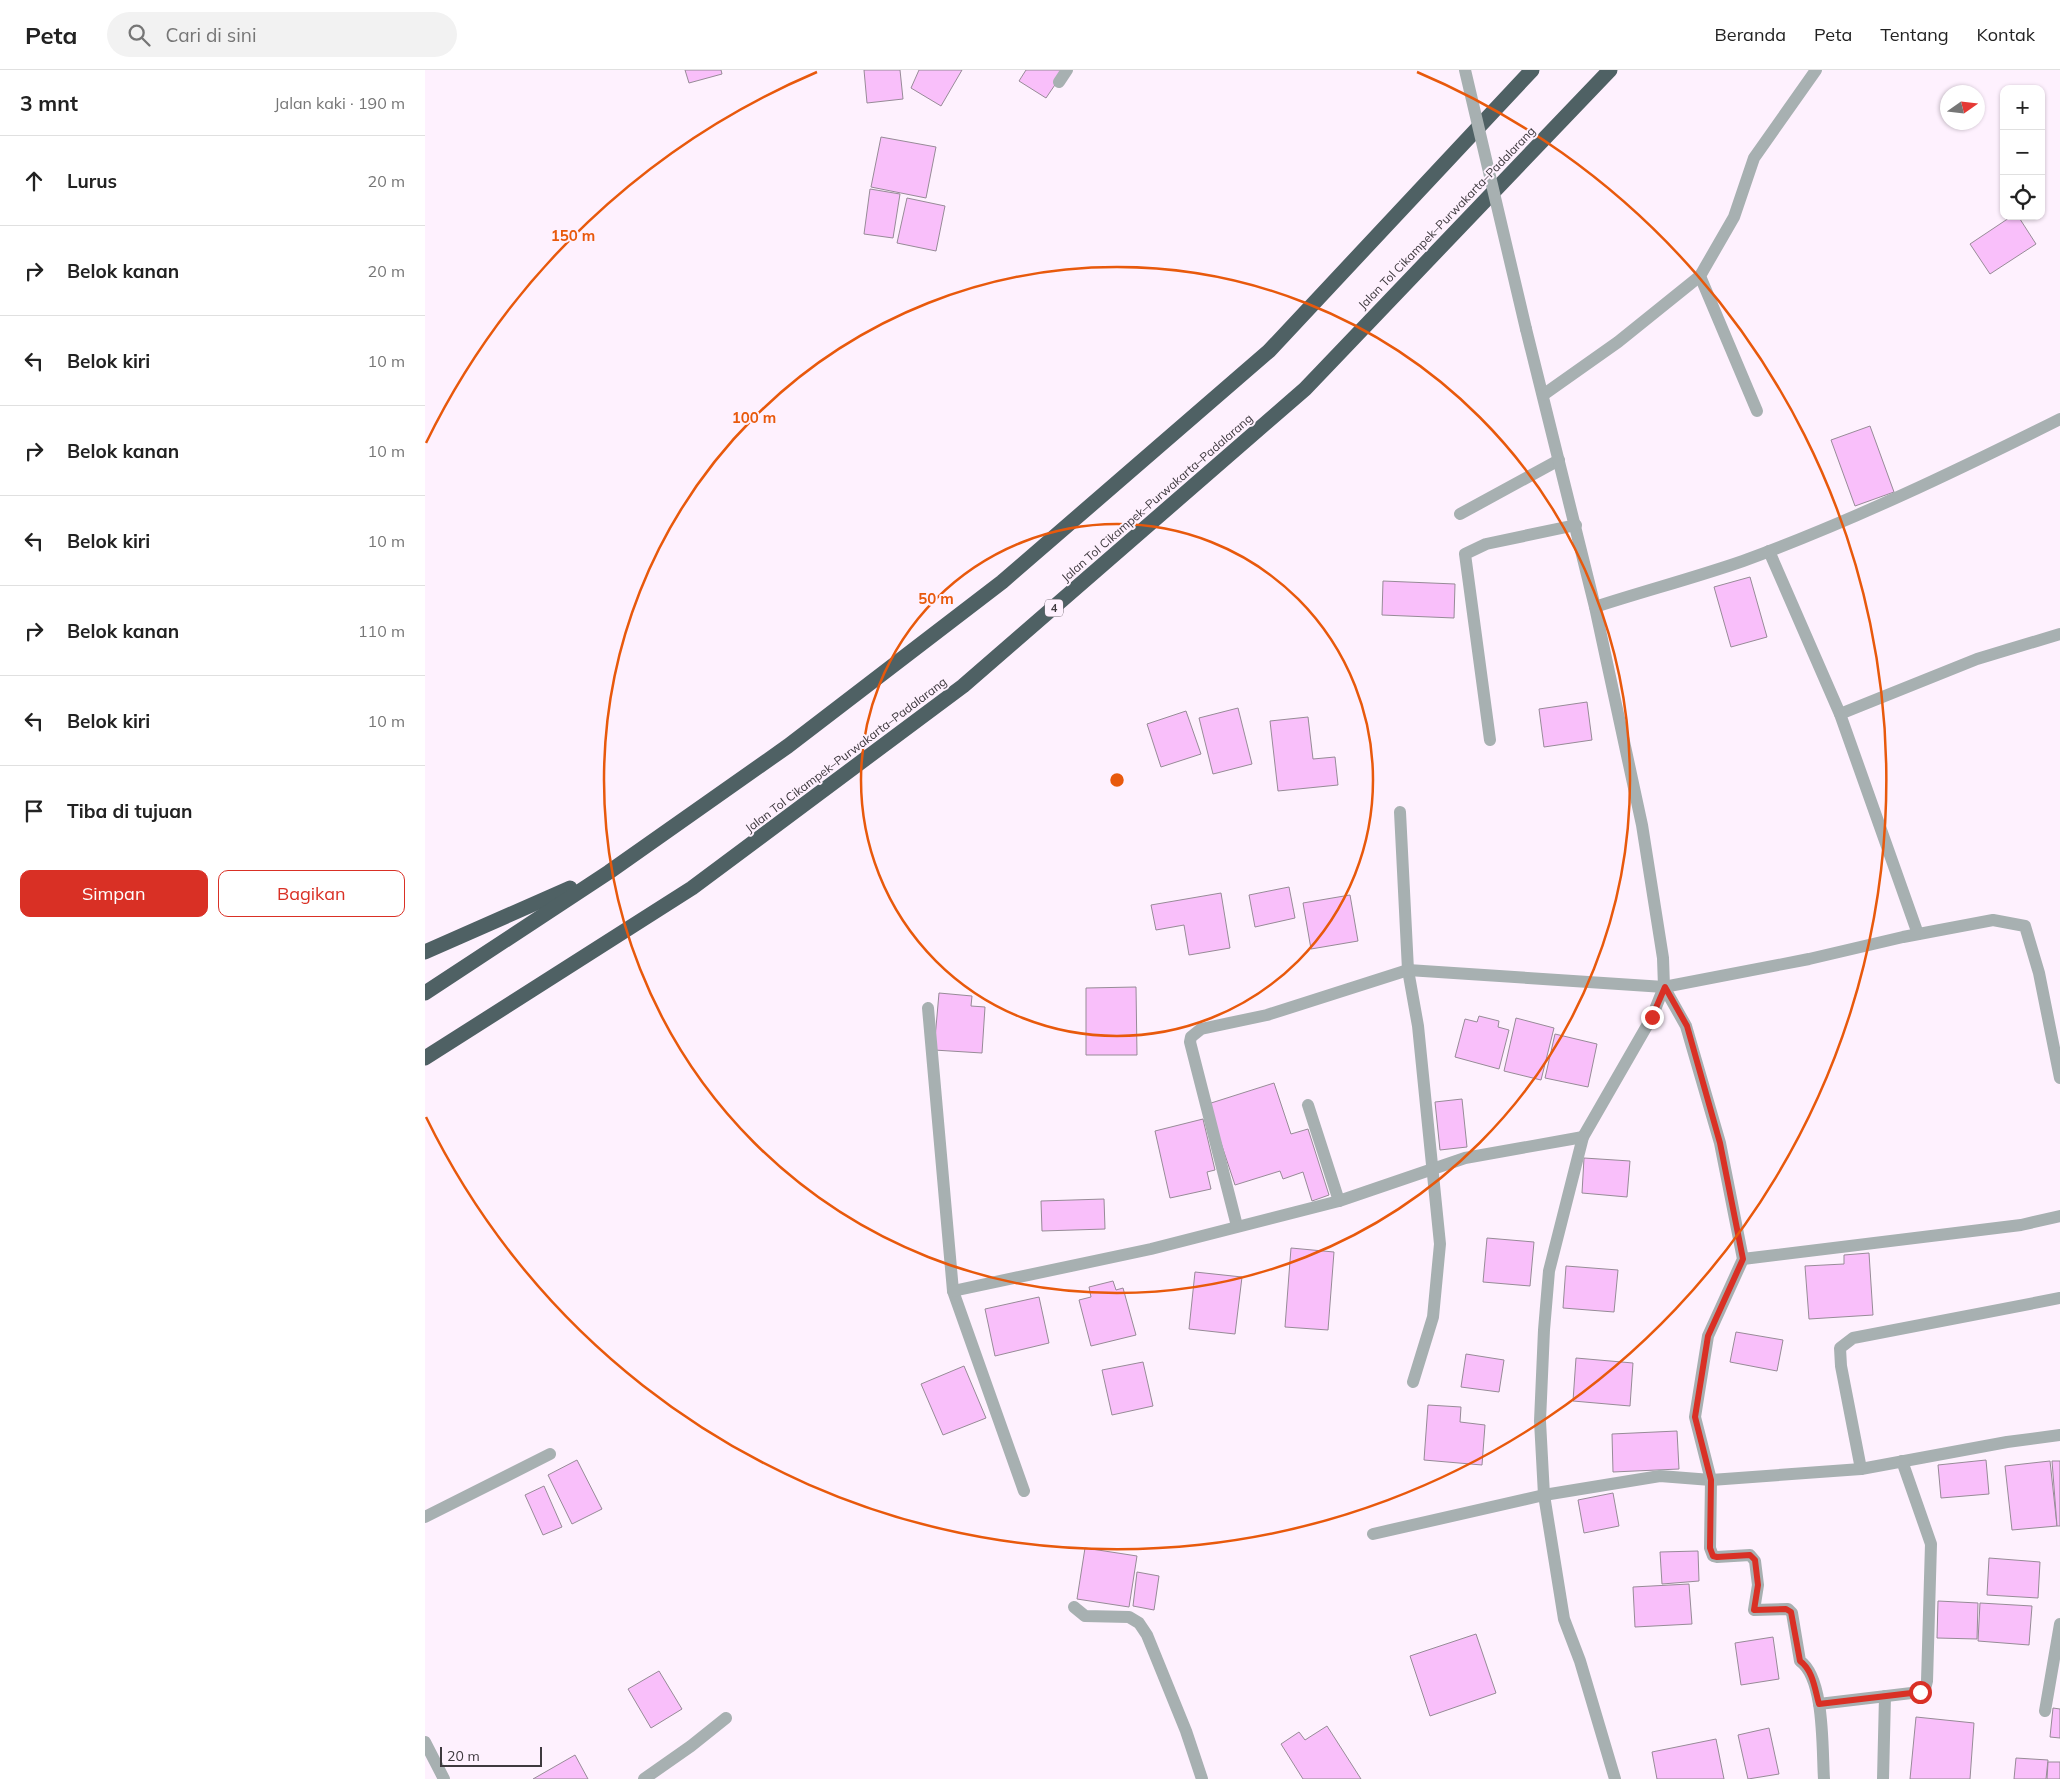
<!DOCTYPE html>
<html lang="id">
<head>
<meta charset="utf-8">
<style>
  :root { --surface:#fff; --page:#f2f2f2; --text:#222; --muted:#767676; --line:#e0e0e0; --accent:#d93025 }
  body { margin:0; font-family:Mulish,sans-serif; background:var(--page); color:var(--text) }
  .controls { position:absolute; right:15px; top:15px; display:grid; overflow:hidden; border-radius:10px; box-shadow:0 1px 4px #0004 }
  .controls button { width:45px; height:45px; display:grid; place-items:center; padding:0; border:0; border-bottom:1px solid var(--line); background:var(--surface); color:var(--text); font:25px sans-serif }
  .compass { position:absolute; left:1515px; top:15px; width:45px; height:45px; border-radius:50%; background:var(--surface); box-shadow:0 1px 4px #0004; rotate:76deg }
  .scale { position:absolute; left:15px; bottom:12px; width:102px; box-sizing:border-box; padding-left:5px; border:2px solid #3e393e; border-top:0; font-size:14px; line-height:18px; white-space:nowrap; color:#3e393e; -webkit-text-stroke:4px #fef1fe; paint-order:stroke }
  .stop { position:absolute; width:15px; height:15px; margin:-11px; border:4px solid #d93025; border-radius:50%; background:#fff }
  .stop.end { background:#d93025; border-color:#fff; box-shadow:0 1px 5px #0008 }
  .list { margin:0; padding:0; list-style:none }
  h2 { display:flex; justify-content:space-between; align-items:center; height:65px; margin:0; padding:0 20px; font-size:21px }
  h2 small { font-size:16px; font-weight:400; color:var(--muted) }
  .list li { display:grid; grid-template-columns:32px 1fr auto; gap:15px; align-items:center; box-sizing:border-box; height:90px; padding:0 20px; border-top:1px solid var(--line) }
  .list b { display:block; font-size:19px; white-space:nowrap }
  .list em { font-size:16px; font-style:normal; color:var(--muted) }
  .actions { display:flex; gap:10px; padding:15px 20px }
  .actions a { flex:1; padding:11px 0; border:1px solid var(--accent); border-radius:10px; text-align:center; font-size:18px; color:var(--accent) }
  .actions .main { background:var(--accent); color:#fff }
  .icon { flex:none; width:28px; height:28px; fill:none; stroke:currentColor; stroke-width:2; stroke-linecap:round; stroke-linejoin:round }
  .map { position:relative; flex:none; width:1635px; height:1709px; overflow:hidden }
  header { display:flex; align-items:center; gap:30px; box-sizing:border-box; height:70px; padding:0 25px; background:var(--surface); border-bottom:1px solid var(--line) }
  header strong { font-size:24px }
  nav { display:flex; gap:28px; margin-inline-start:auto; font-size:18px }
  .search { width:350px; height:45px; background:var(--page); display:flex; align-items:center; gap:12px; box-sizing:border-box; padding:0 18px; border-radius:28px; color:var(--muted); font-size:19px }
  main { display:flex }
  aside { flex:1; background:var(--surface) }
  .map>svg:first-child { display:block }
</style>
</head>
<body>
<header>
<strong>Peta</strong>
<div class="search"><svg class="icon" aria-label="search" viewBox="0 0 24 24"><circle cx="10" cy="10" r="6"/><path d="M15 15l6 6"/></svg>Cari di sini</div>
<nav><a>Beranda</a><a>Peta</a><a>Tentang</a><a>Kontak</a></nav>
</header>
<main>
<aside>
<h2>3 mnt<small>Jalan kaki · 190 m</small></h2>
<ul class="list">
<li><svg class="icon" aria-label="ahead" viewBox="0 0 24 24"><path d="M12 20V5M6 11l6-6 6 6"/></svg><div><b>Lurus</b></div><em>20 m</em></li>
<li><svg class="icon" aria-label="right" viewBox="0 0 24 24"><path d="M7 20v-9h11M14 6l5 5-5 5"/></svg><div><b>Belok kanan</b></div><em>20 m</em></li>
<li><svg class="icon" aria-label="left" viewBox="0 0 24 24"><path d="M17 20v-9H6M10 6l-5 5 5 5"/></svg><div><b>Belok kiri</b></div><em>10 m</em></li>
<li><svg class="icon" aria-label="right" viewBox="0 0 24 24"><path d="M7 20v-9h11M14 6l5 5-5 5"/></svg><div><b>Belok kanan</b></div><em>10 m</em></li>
<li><svg class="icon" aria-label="left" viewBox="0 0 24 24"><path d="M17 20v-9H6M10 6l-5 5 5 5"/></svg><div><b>Belok kiri</b></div><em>10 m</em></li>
<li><svg class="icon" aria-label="right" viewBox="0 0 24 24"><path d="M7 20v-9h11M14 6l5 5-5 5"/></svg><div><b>Belok kanan</b></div><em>110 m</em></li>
<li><svg class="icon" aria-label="left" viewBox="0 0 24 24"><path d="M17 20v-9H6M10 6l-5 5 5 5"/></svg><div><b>Belok kiri</b></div><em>10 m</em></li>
<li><svg class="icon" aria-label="arrive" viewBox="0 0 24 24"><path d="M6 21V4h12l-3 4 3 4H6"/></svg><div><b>Tiba di tujuan</b></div></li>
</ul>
<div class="actions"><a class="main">Simpan</a><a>Bagikan</a></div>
</aside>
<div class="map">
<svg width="1635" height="1709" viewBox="0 0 1635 1709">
  <rect width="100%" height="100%" fill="#fef1fe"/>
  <g fill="#f9bffa" stroke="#978b97">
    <path d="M260,0H296L297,4L264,13Z"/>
    <path d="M439,0H475L478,29L442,33Z"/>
    <path d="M494,0H537L516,36L486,18Z"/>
    <path d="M601,0H640L621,28L594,11Z"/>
    <path d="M456,67L511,77L501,128L446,117Z"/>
    <path d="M445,119L475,124L468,168L439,164Z"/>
    <path d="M482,128L520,136L511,181L472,173Z"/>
    <path d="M1587,146H1593L1611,174L1565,204L1545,174Z"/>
    <path d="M1445,356L1469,422L1430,436L1406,370Z"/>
    <path d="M1325,507L1342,567L1306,577L1289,517Z"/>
    <path d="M958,511L1030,514L1029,548L957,545Z"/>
    <path d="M1162,632L1167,670L1119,677L1114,639Z"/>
    <path d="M813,638L827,694L788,704L774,648Z"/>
    <path d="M761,641L776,684L736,697L722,654Z"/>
    <path d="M883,647L888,689L910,687L913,715L853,721L845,651Z"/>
    <path d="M864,817L870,848L830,857L824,825Z"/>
    <path d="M796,823L805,878L764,885L759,855L731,860L726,835Z"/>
    <path d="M925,825L933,871L886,879L878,833Z"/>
    <path d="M711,917L712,985H661V918Z"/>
    <path d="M514,923L547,926L546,936L560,937L557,983L509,980Z"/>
    <path d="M1054,946L1074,951L1073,957L1084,960L1074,999L1030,987L1040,949L1052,952Z"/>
    <path d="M1091,948L1129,958L1116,1010L1079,1001Z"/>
    <path d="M1130,964L1172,974L1163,1017L1120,1008Z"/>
    <path d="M849,1013L866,1064L883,1059L904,1125L887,1131L878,1102L858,1109L855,1101L810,1115L783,1034Z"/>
    <path d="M1037,1029L1042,1077L1015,1080L1010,1032Z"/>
    <path d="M778,1049L790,1100L782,1102L786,1119L745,1128L730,1061Z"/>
    <path d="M1159,1088L1205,1091L1202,1127L1157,1123Z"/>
    <path d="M679,1129L680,1159L617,1161L616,1131Z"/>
    <path d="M1062,1168L1109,1172L1105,1216L1058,1212Z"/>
    <path d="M866,1178L909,1182L903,1260L860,1257Z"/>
    <path d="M1444,1183L1448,1245L1384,1249L1380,1196L1419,1194V1185Z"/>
    <path d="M1141,1196L1193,1200L1189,1242L1138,1238Z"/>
    <path d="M770,1202L817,1207L810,1264L764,1259Z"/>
    <path d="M688,1211L691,1220L698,1218L711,1265L666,1276L654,1230L666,1227L664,1217Z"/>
    <path d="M614,1227L624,1273L570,1286L560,1239Z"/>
    <path d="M1311,1262L1358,1270L1352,1301L1305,1292Z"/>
    <path d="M1041,1284L1079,1290L1074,1322L1036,1317Z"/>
    <path d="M1151,1288L1208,1293L1205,1336L1148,1331Z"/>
    <path d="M718,1292L728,1336L687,1345L677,1300Z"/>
    <path d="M539,1296L561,1348L518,1365L496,1314Z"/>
    <path d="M1003,1335L1036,1337L1035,1352L1060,1355L1057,1395L999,1390Z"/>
    <path d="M1252,1361L1254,1399L1188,1402L1187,1364Z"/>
    <path d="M152,1390L177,1439L147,1454L123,1405Z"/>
    <path d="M1561,1390L1564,1424L1516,1428L1513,1395Z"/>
    <path d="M1625,1391L1632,1456L1587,1460L1580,1396Z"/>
    <path d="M1627,1391H1635V1456H1632Z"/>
    <path d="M119,1416L137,1457L118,1465L100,1425Z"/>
    <path d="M1188,1423L1194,1456L1159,1463L1153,1430Z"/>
    <path d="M660,1478L712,1486L704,1537L652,1529Z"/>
    <path d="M1273,1481L1274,1511L1237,1514L1235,1482Z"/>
    <path d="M1564,1488L1615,1492L1613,1528L1562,1525Z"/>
    <path d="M712,1502L734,1506L729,1540L708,1536Z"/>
    <path d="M1264,1514L1267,1554L1210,1557L1208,1517Z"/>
    <path d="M1513,1531L1553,1533L1552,1569L1512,1568Z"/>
    <path d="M1555,1533L1607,1536L1604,1575L1553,1571Z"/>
    <path d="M1051,1564L1071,1623L1005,1646L985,1586Z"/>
    <path d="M1348,1567L1354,1609L1316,1615L1310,1573Z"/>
    <path d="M234,1601L257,1639L226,1658L203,1619Z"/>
    <path d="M1628,1638L1635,1639V1668L1625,1667Z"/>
    <path d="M1491,1647L1549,1653L1545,1709H1485Z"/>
    <path d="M902,1656L936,1709H878L856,1674L874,1662L880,1670Z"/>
    <path d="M1344,1658L1354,1704L1323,1709L1313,1665Z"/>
    <path d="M1291,1669L1299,1709H1232L1227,1682Z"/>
    <path d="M150,1685L163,1709H108Z"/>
    <path d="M1591,1688L1623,1690L1621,1709H1589Z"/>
    <path d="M1623,1692H1635V1709H1622Z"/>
  </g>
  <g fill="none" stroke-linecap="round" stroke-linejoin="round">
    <g stroke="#a7b0b1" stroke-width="12">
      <path d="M1035,444L1134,390"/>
      <path d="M883,1035L914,1131"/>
      <path d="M649,1537L660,1546L704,1547L714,1553L722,1565L761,1661L777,1709"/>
    </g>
    <g stroke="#a7b0b1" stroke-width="12">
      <path d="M634,12L642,0"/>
      <path d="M1275,206L1332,341"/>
      <path d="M1101,259L1170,537L1217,755L1238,888L1239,917L1227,947L1158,1067L1124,1201L1119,1260L1115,1351L1119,1425L1139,1549L1155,1591L1190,1709"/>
      <path d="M1118,325L1193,272L1275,206L1309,147L1329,88L1391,0"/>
      <path d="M1344,481L1415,644L1493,864"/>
      <path d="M1170,537C1219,521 1269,508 1318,491C1427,451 1531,401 1635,349"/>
      <path d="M1415,644L1552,589L1635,564"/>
      <path d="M1065,670L1040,484L1061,474L1151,455"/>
      <path d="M975,742L983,900L993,956L1015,1174L1008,1247L988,1312"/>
      <path d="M1239,917L1261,956L1295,1073L1318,1189L1283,1266L1270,1347L1286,1410L1285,1478L1288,1486L1292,1487L1325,1485L1330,1491L1333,1515L1329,1540L1363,1539L1367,1543L1375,1591C1400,1608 1397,1681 1399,1709"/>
      <path d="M503,938L528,1221L599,1421"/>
      <path d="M812,1156L765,972L766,967L776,959L842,945L983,900L1239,917L1384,889L1478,867L1568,850L1600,856L1614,903L1635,1008"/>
      <path d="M1318,1189L1596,1155L1635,1146"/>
      <path d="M528,1221L726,1179L914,1131L1040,1088L1158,1067"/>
      <path d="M1436,1399L1416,1296L1415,1278L1428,1268L1635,1228"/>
      <path d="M0,1447L125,1384"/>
      <path d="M948,1464L1119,1425L1235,1406L1286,1410L1436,1399L1582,1372L1635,1365"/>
      <path d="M1394,1634L1495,1622L1500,1619L1502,1611L1506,1474L1477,1391"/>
      <path d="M1620,1641L1635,1554"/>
      <path d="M0,1672L19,1709"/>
      <path d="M219,1709L266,1676L301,1648"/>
      <path d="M1458,1709L1460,1626"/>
    </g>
    <g stroke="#4f6164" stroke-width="15">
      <path d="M0,882L145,818"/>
      <path d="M0,923L184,802L363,676L577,512L844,281L1107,0"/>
      <path d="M0,988L267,818L538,616L880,319L1185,0"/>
    </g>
    <path stroke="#a7b0b1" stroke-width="12" d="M1040,0L1101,259"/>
  </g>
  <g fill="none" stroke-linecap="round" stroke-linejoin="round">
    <path stroke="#d93025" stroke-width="6" d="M1227,947L1240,917L1262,956L1295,1073L1318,1189L1283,1266L1270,1347L1286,1410L1285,1478L1288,1486L1292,1487L1325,1485L1330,1490L1333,1515L1329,1540L1361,1539L1366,1542L1375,1591C1388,1600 1390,1620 1394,1634L1495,1622"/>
  </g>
  <g fill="none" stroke="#e8590c" stroke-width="2.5">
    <circle cx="692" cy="710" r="256"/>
    <circle cx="692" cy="710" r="513"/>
    <path d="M1 373A769 769 0 0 1 392 2M992 2A769 769 0 1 1 1 1047"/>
  </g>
  <g text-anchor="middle" stroke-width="4" stroke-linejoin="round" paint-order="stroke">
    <rect fill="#fef1fe" stroke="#787078" stroke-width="1" x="620" y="529.5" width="18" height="17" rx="4"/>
    <g font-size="11" font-weight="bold" fill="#3e393e">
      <text x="629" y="542">4</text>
    </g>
    <g font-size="12" fill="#3e393e" stroke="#fef1fe">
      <text transform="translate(1022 148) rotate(-46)" y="4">Jalan Tol Cikampek–Purwakarta–Padalarang</text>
      <text transform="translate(732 428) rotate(-41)" y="4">Jalan Tol Cikampek–Purwakarta–Padalarang</text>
      <text transform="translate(421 685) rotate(-37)" y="4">Jalan Tol Cikampek–Purwakarta–Padalarang</text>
    </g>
  </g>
  <circle cx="692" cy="710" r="8" fill="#e8590c" stroke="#fef1fe" stroke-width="2.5"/>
  <g font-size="15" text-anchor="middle" font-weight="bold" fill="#e8590c" stroke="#fef1fe" stroke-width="4" stroke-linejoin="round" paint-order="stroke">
    <text x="148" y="171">150 m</text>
    <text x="329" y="353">100 m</text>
    <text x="511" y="534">50 m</text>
  </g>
</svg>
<div class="controls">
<button>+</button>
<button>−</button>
<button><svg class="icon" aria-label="locate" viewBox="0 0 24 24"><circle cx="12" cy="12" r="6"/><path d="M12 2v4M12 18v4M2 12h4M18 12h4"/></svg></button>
</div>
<svg class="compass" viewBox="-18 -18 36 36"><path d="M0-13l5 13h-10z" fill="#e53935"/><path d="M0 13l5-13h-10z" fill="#767676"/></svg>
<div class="scale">20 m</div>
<div class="stop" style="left:1495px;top:1622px"></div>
<div class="stop end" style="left:1227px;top:947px"></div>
</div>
</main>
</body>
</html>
